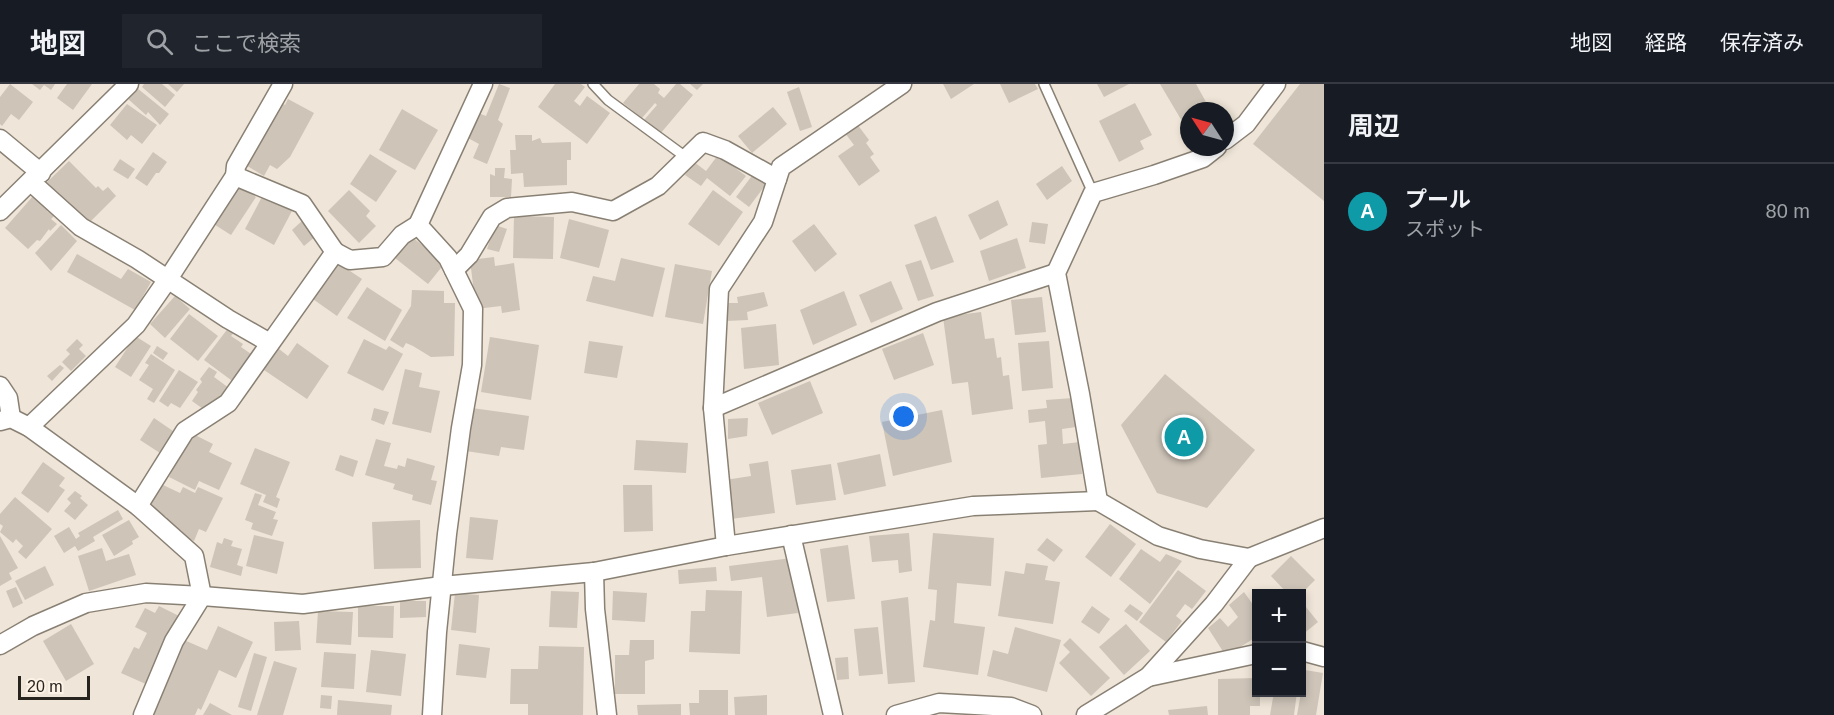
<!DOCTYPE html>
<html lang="ja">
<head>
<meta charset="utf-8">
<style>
  :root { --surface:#171b24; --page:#20242c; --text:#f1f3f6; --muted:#9ea1a6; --line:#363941; --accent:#1775de }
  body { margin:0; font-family:Helvetica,"Noto Sans JP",sans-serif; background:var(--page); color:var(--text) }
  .controls { position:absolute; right:18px; bottom:18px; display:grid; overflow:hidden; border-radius:0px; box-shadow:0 3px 9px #0003 }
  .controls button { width:54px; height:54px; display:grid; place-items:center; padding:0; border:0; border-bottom:2px solid var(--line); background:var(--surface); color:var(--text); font:30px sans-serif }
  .compass { position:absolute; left:1180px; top:18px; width:54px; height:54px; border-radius:50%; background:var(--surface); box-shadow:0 3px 9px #0003; rotate:306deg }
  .scale { position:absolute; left:18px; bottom:15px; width:72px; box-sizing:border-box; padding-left:6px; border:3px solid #27231e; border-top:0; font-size:16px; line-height:21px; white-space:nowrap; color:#27231e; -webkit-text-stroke:4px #fcf2e5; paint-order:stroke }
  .you { position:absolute; left:904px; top:333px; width:21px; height:21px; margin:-15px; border:4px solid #fff; border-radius:50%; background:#1a73e8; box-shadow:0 0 0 9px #1a73e833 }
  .badge { display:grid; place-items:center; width:39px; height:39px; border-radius:50%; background:var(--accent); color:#fff; font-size:20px; font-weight:700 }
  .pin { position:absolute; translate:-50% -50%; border:3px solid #fff; box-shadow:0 2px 6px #0006 }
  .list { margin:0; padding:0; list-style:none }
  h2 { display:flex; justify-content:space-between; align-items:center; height:78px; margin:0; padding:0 24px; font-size:26px }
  h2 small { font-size:20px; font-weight:400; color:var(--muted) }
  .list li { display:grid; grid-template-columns:39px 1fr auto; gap:18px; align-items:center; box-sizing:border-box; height:96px; padding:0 24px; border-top:2px solid var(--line) }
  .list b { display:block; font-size:22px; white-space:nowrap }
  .list p { margin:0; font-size:20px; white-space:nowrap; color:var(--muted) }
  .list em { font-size:20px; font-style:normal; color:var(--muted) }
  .icon { flex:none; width:33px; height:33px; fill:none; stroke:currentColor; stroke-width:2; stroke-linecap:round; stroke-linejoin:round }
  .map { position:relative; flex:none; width:1324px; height:631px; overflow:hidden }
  header { display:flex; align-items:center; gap:36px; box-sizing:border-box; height:84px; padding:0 30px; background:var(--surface); border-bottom:2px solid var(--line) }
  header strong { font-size:28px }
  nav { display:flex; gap:33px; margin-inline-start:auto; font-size:21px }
  .search { width:420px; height:54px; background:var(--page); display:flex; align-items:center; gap:15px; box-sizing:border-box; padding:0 21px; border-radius:0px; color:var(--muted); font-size:22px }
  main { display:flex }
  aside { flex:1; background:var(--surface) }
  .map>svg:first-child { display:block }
</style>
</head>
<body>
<header>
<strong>地図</strong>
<div class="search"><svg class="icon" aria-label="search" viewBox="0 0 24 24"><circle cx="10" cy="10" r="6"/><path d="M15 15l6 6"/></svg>ここで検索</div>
<nav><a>地図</a><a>経路</a><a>保存済み</a></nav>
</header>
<main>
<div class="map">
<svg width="1324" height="631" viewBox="0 0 1324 631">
  <rect width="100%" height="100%" fill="#efe5d8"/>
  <g fill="#cec4b8">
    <path d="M10,0L33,18L19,36L11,30L2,42L0,40V13Z"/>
    <path d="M32,0H55L51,6L44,1L40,6Z"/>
    <path d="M67,0H92L73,26L57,14Z"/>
    <path d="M144,0H162L175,11L165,23L142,3Z"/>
    <path d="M168,0H184L177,8Z"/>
    <path d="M499,0L510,4L498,36L503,40L487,80L473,74L479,60L468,54L478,29L486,32Z"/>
    <path d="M555,0H581L585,3L574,17L580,22L587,12L610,29L587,60L538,23Z"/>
    <path d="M639,0H654L660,5L658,9L664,14L676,0H680L693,11L660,50L644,36L657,21L655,19L642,34L623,19Z"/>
    <path d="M690,0H703L697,6Z"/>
    <path d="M943,0H974L951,15Z"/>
    <path d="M1000,0H1035L1038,5L1009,19Z"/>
    <path d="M1097,0H1129L1104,13Z"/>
    <path d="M1160,0H1196L1211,27H1189V49Z"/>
    <path d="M1300,0H1324V117L1253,60Z"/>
    <path d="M799,3L812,43L800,47L787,8Z"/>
    <path d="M137,4L169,30L160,41L148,28L146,31L127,14Z"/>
    <path d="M288,15L314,29L290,73L277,85L270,81L264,92L244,80L278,17L285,21Z"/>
    <path d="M1135,19L1152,51L1140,57L1144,65L1119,78L1099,37Z"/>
    <path d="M127,20L157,41L142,60L131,51L127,56L110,41Z"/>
    <path d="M773,23L787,40L752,69L738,52Z"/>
    <path d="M402,25L438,46L415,86L379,66Z"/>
    <path d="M857,40L869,56L866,59L874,70L870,73L880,87L859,102L838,72L854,61L845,49Z"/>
    <path d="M515,51H532V57L540,54L542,59L571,58V76H567V101L524,103L523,89L511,90L510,66H516Z"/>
    <path d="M153,68L167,78L159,89H156L147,102L135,94Z"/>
    <path d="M370,70L397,87L376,118L350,100Z"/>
    <path d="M718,71L746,92L730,112L707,94L701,102L685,91L694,78L706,87Z"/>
    <path d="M120,75L135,85L128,95L113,86Z"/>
    <path d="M69,77L96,104L98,102L103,107L108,103L116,112L86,142L44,101Z"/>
    <path d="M1062,82L1072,97L1047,116L1036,100Z"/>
    <path d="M495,84H505L504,94L512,95L511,113H490V90L495,92Z"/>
    <path d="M754,89L767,99L749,123L736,113Z"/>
    <path d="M237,101L256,113L231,151L212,139Z"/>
    <path d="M349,106L370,127L366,132L376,142L359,159L328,127Z"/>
    <path d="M713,106L743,128L719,162L688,140Z"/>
    <path d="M264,109L293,125L274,161L245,145Z"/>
    <path d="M34,111L51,122L47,127L54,132L51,135L57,140L50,147L49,145L40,157L37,156L28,165L5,144Z"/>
    <path d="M998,116L1008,141L980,156L968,131Z"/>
    <path d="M514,132L554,133L553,175L513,174Z"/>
    <path d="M936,132L954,178L931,186L914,141Z"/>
    <path d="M569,135L609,146L599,184L560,174Z"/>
    <path d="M303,136L316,152L304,162L292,146Z"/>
    <path d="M1032,138L1048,140L1045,160L1029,158Z"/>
    <path d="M814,140L837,170L815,188L792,157Z"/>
    <path d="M61,141L77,157L51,187L35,169Z"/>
    <path d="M495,141L507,145L499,168L487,165Z"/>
    <path d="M412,153L445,179L428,200L395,174Z"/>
    <path d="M1017,154L1026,184L989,197L980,167Z"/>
    <path d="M77,170L121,195L128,185L151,198L135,226L67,188Z"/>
    <path d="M494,173L495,182L514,179L520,226L502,229L501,222L476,225L470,176Z"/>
    <path d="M621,174L665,184L653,233L586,217L593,192L615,197Z"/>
    <path d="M921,176L934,212L918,217L905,181Z"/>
    <path d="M335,177L362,195L337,232L310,213Z"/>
    <path d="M675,180L712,187L703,240L665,233Z"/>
    <path d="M891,197L903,225L871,239L859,211Z"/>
    <path d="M367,203L402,226L385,257L347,234Z"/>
    <path d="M412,206L444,207V219H455L454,272L431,273L413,262L406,259L403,264L390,256L411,222Z"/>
    <path d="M844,207L857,241L813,261L800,226Z"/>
    <path d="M764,208L768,222L747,228L748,236L726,237V219H738L737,213Z"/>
    <path d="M175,212L190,225L165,254L150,240Z"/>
    <path d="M1042,213L1046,248L1015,251L1011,216Z"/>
    <path d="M981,228L985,255L994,254L997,274L1001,273L1003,292L1009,291L1013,325L972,331L968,298L952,300L943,233Z"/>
    <path d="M189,230L218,252L198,277L170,255Z"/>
    <path d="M776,240L779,281L744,285L741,244Z"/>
    <path d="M229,243L235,247L231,252L243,260L241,263L254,272L235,299L204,276Z"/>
    <path d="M923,249L934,281L894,296L882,265Z"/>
    <path d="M135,252L151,262L131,293L115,283Z"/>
    <path d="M490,253L539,261L531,316L481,308Z"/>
    <path d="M77,255L83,261L79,265L86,272L71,287L62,278L70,270L66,266Z"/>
    <path d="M364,255L386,266L389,262L403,270L383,307L347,289Z"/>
    <path d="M589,257L623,262L617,294L584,289Z"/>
    <path d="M1049,257L1053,304L1022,307L1018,259Z"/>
    <path d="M297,259L329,282L307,315L264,286L279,265L288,272Z"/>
    <path d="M157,262L168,269L163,276L153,269Z"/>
    <path d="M151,270L175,286L154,319L147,315L153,305L139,296L149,281L145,279Z"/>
    <path d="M60,281L64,284L52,297L47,292Z"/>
    <path d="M209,283L217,288L214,293L229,304L216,321L206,327L192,317L198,308L196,306L202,298L200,295Z"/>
    <path d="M405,285L422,289L419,303L440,307L431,349L392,340Z"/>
    <path d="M179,286L198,298L180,324L171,319L168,323L159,317Z"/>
    <path d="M1165,290L1255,366L1207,424L1157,409L1121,341Z"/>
    <path d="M810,297L823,329L772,351L758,319Z"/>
    <path d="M1073,314L1076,343L1062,345L1063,360L1080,358L1082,390L1041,394L1038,361L1047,360L1045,337L1029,339L1028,326L1047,324L1046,316Z"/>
    <path d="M374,324L389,328L384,341L371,336Z"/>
    <path d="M472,324L529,332L524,366L501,363L499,372L466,367Z"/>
    <path d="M942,326L952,378L893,392L882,338Z"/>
    <path d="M154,334L173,347L160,369L140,356Z"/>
    <path d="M748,334L747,352L728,355V335Z"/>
    <path d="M191,349L213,360L209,368L232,379L219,406L199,397L195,406L169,393Z"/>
    <path d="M376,355L391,359L384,382L397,385L398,381L405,383L407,374L435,382L431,396L437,397L431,421L412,416L413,411L393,405L395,400L365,391Z"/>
    <path d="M636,356L688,359L686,389L634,386Z"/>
    <path d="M255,364L290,378L276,413L280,415L277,424L263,418L266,411L240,400Z"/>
    <path d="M880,370L886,402L844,411L837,379Z"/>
    <path d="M340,371L358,377L353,393L335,386Z"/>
    <path d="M768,377L775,429L731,435L725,396L751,392L749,380Z"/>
    <path d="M43,378L65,394L59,402L65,406L48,429L21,409Z"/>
    <path d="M831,380L836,416L796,421L791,386Z"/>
    <path d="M161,400L180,409L183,403L195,409L198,403L223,414L206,448L199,445L194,457L180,451L182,447L165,439L167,433L149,425Z"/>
    <path d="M623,401H652L653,447L624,448Z"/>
    <path d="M75,407L82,412L80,414L88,421L75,436L64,427L71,419L67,415Z"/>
    <path d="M255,409L262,411L258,421L276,428L273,435L278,436L272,452L251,445L253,439L245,436Z"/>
    <path d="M15,413L52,445L26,475L18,468L23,462L16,455L13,459L0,448L3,442L0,440V430Z"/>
    <path d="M118,426L123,435L93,453L95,457L78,467L75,462L64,469L54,452L69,443L76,455L80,452L78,449Z"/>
    <path d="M470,433L498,436L493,476L466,474Z"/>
    <path d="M129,436L139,453L132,457L133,460L114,472L102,451Z"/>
    <path d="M420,436L421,484L374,485L372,438Z"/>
    <path d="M1110,440L1136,460L1111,493L1085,473Z"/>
    <path d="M909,449L912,487L899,489L898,476L872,478L869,452Z"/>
    <path d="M933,449L994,454L991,502L957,499L954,539L985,543L978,591L923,583L930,536L935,537L937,506L928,505Z"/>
    <path d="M254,451L284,458L277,490L246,482Z"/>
    <path d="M0,452L18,484L9,489L12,495L0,502Z"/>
    <path d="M224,454L233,457L231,462L242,465L237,481L243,483L241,492L210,483L217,458L222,460Z"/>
    <path d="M1047,454L1063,466L1054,478L1037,466Z"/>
    <path d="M848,461L855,515L827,518L820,465Z"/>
    <path d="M102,464L106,477L129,470L136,491L89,507L78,472Z"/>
    <path d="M1141,465L1160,478L1166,470L1182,477L1150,520L1119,495Z"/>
    <path d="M1291,472L1315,496L1301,510H1288L1271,492Z"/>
    <path d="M792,474L798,529L767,533L762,493L731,497L729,482Z"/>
    <path d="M1026,479L1048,482L1045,496L1060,498L1053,540L998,532L1005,487L1024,490Z"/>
    <path d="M45,482L54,501L25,516L15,497Z"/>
    <path d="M716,483L717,497L679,500L678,486Z"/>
    <path d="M1178,486L1206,507L1192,525L1185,520L1176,532L1182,537L1166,558L1139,538Z"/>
    <path d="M16,503L23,519L13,524L6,507Z"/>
    <path d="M706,506L742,507L740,570L689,568L691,527H705Z"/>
    <path d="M551,507L579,508L577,544L549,543Z"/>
    <path d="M613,507L647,509L645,538L612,536Z"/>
    <path d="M1244,508L1256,525V553L1226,572L1208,544L1220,534L1228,543L1238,533L1229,521Z"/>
    <path d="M455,509L479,511L476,549L451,546Z"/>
    <path d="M908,513L915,598L888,600L881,517Z"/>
    <path d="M400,517H426V533L400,534Z"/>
    <path d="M1302,518L1318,538L1302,551Z"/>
    <path d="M1130,520L1143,529L1137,537L1124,527Z"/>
    <path d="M159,522L179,532L157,575L148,601L121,589L134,563L139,565L147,549L135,543L145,524L155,529Z"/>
    <path d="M358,522H394L393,554L358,553Z"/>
    <path d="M1092,522L1110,535L1099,550L1081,538Z"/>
    <path d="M318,527L353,528L351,561L316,559Z"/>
    <path d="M299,537L301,566L275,567L274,538Z"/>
    <path d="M71,540L94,580L66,597L43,557Z"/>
    <path d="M1126,540L1150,567L1124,591L1099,563Z"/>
    <path d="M218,542L253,558L236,594L219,586L201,626L198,624L195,631H155L150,629L184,556L207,566Z"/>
    <path d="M878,543L883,590L859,592L854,545Z"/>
    <path d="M1015,543L1061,556L1047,608L987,592L993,566L1008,570Z"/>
    <path d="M1070,554L1110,594L1091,612L1059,579L1070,568L1063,561Z"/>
    <path d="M630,556H654V575L645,577V610H615V571H629Z"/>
    <path d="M459,560L490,564L486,594L456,591Z"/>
    <path d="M539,562L584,563L583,631H528V620H510L511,585H538Z"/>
    <path d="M371,566L406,570L401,612L366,608Z"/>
    <path d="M324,568L356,570L354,605L321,603Z"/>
    <path d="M254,569L267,573L251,627L238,623Z"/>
    <path d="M848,573L849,595L837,596L835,574Z"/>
    <path d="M274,577L297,584L283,631H257Z"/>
    <path d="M1305,586L1323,589L1316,631H1297Z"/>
    <path d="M1256,594V608H1260V622H1250V631H1218V595Z"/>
    <path d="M699,606H728V631H690L689,619H699Z"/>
    <path d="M1274,608H1297L1294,631H1270Z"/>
    <path d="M321,611L332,612L331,625L320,624Z"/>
    <path d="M767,611V631H735L734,613Z"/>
    <path d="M338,616L392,621L391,631H337Z"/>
    <path d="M210,619L232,631H203Z"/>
    <path d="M681,620V631H638L637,621Z"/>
    <path d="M1207,622L1208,631H1169L1168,626Z"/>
  </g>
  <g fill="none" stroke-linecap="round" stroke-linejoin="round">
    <g stroke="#898074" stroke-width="12">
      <g id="lane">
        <path d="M593,0L608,16L687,74"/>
        <path d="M1044,0L1093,109"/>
      </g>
    </g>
    <g stroke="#898074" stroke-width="21">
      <g id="street">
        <path d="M0,55L41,89"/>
        <path d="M1225,56L1246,40L1276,0"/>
        <path d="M1217,63L1203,74L1154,91L1093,109L1056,189L1080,310L1098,417L1158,452L1200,465L1249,474L1324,444"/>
        <path d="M235,92L236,82L283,0"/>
        <path d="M31,98L81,143L137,175L228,235L270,259"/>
        <path d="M0,127L129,0"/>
        <path d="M454,186L469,171L492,133L507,124L572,118L613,127L658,102L703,58L725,66L777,95"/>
        <path d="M0,302L8,314L11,334"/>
        <path d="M713,324L937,228L1056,189"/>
        <path d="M0,337L11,334L29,343L138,422L194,472L202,512L174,557L143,631"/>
        <path d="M29,343L136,241L168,195L235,92L302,120L335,168"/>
        <path d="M138,422L185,347L228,319L335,168L350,176L383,173L402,151L418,141"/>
        <path d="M791,451L833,631"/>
        <path d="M726,462L713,324L719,205L763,138L781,83L902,0"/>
        <path d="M594,488L595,525L607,631"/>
        <path d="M0,561L33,542L86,519L146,509L202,512L303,520L442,502L594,488L726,462L973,422L1098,417"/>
        <path d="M1302,567L1324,573"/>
        <path d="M1148,593L1256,570"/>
        <path d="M432,631L437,548L447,450L461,344L472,281L473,225L448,174L418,141L483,0"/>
        <path d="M896,631L939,619L1011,623L1032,631"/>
        <path d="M1086,631L1148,593L1214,520L1249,474"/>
      </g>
    </g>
    <use href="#lane" stroke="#fff" stroke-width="9"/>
    <use href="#street" stroke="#fff" stroke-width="18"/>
  </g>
</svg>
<div class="controls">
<button>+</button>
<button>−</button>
</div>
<svg class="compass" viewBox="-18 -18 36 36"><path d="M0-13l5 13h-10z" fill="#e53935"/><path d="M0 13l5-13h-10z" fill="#9ea1a6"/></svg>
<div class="scale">20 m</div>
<div class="you"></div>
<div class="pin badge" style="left:1184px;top:353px;background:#0f9aa8">A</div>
</div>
<aside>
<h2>周辺<small></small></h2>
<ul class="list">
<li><span class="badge" style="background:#0f9aa8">A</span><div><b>プール</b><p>スポット</p></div><em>80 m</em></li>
</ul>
</aside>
</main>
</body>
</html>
